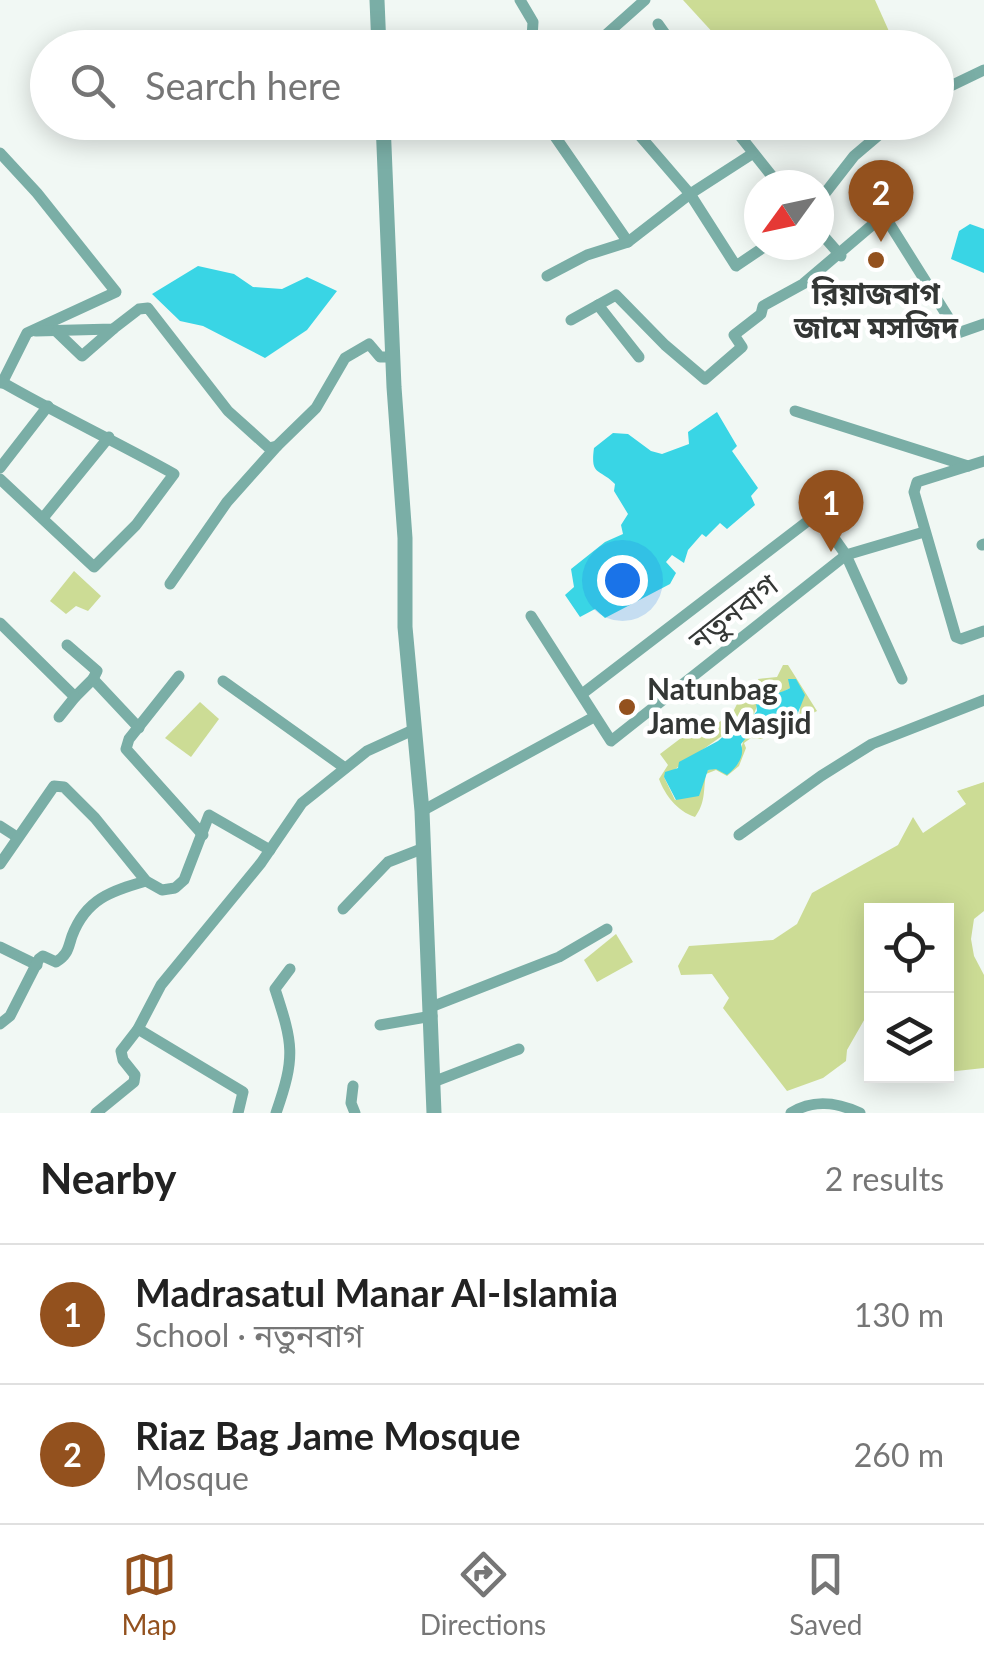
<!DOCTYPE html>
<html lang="en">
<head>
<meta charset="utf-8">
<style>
  :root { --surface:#fff; --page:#f6f6f6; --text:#222; --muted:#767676; --line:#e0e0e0; --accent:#93511e }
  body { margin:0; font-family:Lato,"Noto Sans Bengali",sans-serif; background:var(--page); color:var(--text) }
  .controls { position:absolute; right:30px; bottom:30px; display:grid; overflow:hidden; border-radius:0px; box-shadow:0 5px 25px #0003 }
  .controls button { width:90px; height:90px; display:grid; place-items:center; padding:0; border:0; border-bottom:2px solid var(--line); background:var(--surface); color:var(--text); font:50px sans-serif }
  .compass { position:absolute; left:744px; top:170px; width:90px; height:90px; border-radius:50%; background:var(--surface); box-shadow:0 5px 25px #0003; rotate:237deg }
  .you { position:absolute; left:622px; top:580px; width:35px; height:35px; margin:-25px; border:8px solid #fff; border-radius:50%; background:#1a73e8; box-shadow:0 0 0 15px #1a73e833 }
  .badge { display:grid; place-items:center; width:65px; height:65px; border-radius:50%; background:var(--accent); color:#fff; font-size:32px; font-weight:700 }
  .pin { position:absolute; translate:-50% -82px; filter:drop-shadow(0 2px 5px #0008) }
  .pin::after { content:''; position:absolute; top:52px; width:35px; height:30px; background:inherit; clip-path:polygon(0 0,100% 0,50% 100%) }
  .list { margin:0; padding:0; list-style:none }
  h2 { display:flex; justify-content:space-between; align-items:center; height:130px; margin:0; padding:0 40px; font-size:42px }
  h2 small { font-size:32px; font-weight:400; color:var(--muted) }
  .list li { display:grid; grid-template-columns:65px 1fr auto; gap:30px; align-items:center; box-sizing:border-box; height:140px; padding:0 40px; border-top:2px solid var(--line) }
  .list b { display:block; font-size:38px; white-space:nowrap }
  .list p { margin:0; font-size:32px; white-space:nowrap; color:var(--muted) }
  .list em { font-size:32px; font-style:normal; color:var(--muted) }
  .icon { flex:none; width:55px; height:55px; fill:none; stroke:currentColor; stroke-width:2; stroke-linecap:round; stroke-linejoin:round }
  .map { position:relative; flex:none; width:984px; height:1113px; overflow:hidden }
  .search { position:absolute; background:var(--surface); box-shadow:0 5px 25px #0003; left:30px; right:30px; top:30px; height:110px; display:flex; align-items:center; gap:25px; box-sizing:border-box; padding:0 35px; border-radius:55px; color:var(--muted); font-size:38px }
  .sheet { height:410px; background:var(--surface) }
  nav { display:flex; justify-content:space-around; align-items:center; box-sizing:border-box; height:140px; border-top:2px solid var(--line); background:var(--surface); font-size:28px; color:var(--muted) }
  nav a { display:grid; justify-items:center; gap:5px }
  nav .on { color:var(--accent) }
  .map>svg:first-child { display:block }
</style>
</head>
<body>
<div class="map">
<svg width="984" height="1113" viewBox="0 0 984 1113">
  <rect width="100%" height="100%" fill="#f1f8f4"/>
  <g fill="#ccdc95" fill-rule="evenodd">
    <path d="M683,0H875L896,47H726Z"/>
    <path d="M74,571L101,596L88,611L76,606L66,614L50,601Z"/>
    <path d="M783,665H788L817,711L807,716L806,725L794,733L783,726L762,739L751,738L744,743L746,748L739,766L727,776L716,770L706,774C703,791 706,802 695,817C677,811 665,795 659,779L668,765L660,754L689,732L693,734L714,726L733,712L740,698L753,699L762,690L758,679L777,677ZM790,684L801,699L799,718L763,730L752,719L757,706L790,688ZM734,713L744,737L738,763L708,770C691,797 714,788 675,800L664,777L736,726Z"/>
    <path d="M200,702L219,719L191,757L165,738Z"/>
    <path d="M984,782V911L974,919L971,939L974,956L984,975V1068L947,1072L946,911H872L871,1016L867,1015L847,1050L846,1061L823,1078L787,1091L723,1008L729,998L712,974L681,975L678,966L689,946L773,940L797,924L812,893L898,845L913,817L923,833L966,804L957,791Z"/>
    <path d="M616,934L633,962L597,982L584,960Z"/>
  </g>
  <g fill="#39d5e5">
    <path d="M970,224L984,229V273L951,259L959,231Z"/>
    <path d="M198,266L234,274L253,287L282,289L307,277L337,291L307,330L265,358L203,326L180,321L152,294Z"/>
    <path d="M717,412L737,446L732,451L758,488L751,496L755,505L727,529L720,523L706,537L702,534L688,550L684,563L672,555L666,562L676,573L670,584L605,618L595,609L580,617L565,595L574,587L571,569L605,542L623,534L621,525L628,514L614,491L615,484C600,468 590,477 594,448L613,433L628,434L651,451L662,454L689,444L688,432Z"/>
    <path d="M788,679H796L805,695L794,723L788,719L763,735L760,725L751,718L757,711L756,702C764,694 779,695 790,688Z"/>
    <path d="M734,713L750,733L741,744C745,756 738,766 727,775L716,769L708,770L699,796L676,800L664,777L665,772L678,768L679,762L718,741L735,726Z"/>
  </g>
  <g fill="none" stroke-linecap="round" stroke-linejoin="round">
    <g stroke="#7aaea6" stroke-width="11">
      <path d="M520,0L533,22L532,38"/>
      <path d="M658,24L675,48"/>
      <path d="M591,48L645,0"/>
      <path d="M936,93L984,70"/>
      <path d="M545,122L628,242"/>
      <path d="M628,122L690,194L736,266L767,245"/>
      <path d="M729,122L779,185"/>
      <path d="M0,153L37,193L116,292L27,333L2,383"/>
      <path d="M819,201L854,156L894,122"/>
      <path d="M819,231L841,256"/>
      <path d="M547,276L587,255L628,242L690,194L752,154"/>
      <path d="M598,305L639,357"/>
      <path d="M571,320L616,295L665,345L705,379L742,347L734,335L761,314L763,306L803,284L884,215L958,333L984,324"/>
      <path d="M36,331L113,329L139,309L148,308L228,411L269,448L277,446L316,408L345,358L369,344L380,357H393"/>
      <path d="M57,332L82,356L113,329"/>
      <path d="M0,381C57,414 117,442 174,474L136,525L94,567L0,479"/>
      <path d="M795,411L968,466"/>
      <path d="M984,461L917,482L914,492L956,637L961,639L984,631"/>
      <path d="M0,468L48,406"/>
      <path d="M43,518L109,437"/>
      <path d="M982,545L984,544"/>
      <path d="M170,584L227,502L277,446"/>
      <path d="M531,616L611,741L846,555L924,532"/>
      <path d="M0,623L75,697L93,679L139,728"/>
      <path d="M67,645L97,671L93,679"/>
      <path d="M179,676L129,739L126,749L203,835"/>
      <path d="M223,681L345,768"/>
      <path d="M582,694L817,514L846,555L902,679"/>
      <path d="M59,717L75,697"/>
      <path d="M422,811L594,717"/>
      <path d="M0,826L17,837"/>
      <path d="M739,835L821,776L872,744L984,700"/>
      <path d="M0,864L54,786L64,787L95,818L146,881L162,890L175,888L184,880L209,815L270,850"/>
      <path d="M343,909L388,862L424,848"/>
      <path d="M0,947L37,965"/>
      <path d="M431,1007L559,957L607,929"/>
      <path d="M0,1024L10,1016L39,959L43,956L56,962C68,955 68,948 72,936C86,899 111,891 146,881"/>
      <path d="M380,1025L432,1016"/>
      <path d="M138,1029L243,1092L238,1113"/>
      <path d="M433,1082L519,1049"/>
      <path d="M353,1086L351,1103L355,1113"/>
      <path d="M96,1113L134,1082L135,1075L123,1060L121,1051L138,1029L161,985L261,863L302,803L367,751L413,730"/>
      <path d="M276,1113C296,1056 293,1044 275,989L290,969"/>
      <path d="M791,1113C813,1099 836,1102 860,1113"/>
    </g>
    <g stroke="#7aaea6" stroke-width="15">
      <path d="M377,0L379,48"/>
      <path d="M383,122L394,387L405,538V627L422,811L434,1113"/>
    </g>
  </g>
  <g fill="#93511e" stroke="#fff" stroke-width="4">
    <circle cx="876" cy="260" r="10"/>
    <circle cx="627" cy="707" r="10"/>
  </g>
  <g text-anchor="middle" stroke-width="9" stroke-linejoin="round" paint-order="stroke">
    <g font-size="30" font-weight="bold" fill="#343735" stroke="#fff">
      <text x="876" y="304">রিয়াজবাগ<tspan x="876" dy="34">জামে মসজিদ</tspan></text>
      <text x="647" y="700" text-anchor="start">Natunbag<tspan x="647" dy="34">Jame Masjid</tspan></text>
    </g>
    <g font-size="30" fill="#343735" stroke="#fff">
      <text transform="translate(734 613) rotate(-38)" y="10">নতুনবাগ</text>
    </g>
  </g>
</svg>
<div class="controls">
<button><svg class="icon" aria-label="locate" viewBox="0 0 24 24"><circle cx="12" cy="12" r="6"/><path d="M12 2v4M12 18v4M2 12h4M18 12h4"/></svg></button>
<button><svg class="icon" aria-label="layers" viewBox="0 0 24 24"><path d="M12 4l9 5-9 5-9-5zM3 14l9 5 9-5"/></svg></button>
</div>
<svg class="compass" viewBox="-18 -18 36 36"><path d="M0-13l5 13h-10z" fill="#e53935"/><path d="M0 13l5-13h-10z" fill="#767676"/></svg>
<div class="you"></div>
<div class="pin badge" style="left:831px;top:552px">1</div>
<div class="pin badge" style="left:881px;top:242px">2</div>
<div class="search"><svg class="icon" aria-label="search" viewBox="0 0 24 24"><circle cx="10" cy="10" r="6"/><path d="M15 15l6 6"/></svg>Search here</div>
</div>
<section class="sheet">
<h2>Nearby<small>2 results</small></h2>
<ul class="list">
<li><span class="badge">1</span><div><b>Madrasatul Manar Al-Islamia</b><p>School · নতুনবাগ</p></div><em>130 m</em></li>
<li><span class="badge">2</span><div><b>Riaz Bag Jame Mosque</b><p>Mosque</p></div><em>260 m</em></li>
</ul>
</section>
<nav>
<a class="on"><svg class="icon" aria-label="map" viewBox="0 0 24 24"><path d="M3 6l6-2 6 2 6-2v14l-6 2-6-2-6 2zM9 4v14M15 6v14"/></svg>Map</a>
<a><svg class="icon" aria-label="directions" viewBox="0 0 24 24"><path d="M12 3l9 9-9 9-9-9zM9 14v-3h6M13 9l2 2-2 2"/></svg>Directions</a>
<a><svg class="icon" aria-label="saved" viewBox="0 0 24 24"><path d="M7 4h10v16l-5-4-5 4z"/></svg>Saved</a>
</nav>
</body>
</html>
